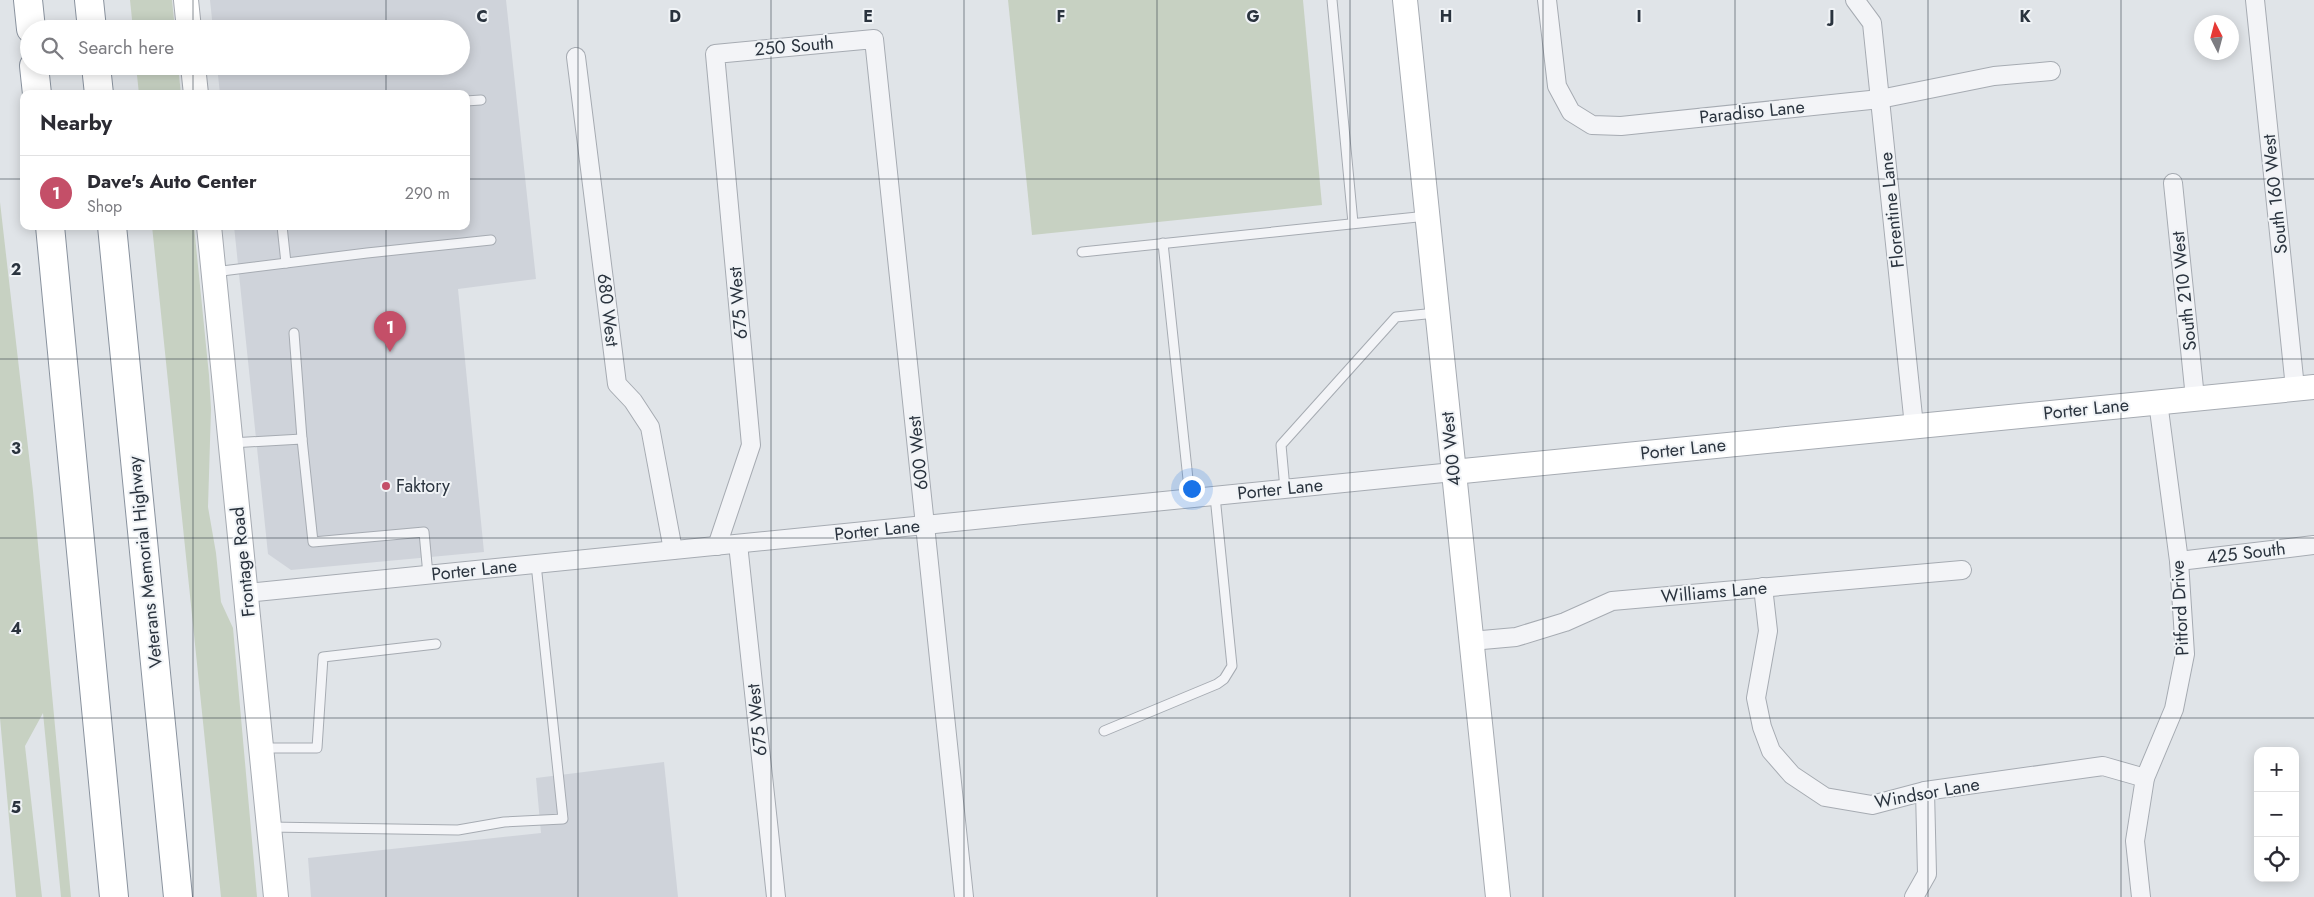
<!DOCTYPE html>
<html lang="en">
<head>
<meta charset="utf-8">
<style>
  :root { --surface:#fff; --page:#f2f2f3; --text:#2b2b33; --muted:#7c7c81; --line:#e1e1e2; --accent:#c44f68 }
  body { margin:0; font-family:Jost,sans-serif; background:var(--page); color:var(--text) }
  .controls { position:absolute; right:15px; bottom:15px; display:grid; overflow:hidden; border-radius:10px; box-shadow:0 2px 12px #0003 }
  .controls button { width:45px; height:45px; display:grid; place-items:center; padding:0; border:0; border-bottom:1px solid var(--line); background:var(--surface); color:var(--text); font:25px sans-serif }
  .compass { position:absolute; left:2194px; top:15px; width:45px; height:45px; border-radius:50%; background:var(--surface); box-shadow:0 2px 12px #0003; rotate:354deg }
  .you { position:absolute; left:1191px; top:488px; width:18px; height:18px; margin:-12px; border:4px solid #fff; border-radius:50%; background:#1a73e8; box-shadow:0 0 0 8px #1a73e833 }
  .badge { display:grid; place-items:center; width:32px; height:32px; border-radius:50%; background:var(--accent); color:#fff; font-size:16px; font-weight:700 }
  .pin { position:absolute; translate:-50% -41px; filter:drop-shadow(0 1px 2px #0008) }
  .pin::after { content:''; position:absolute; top:26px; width:18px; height:15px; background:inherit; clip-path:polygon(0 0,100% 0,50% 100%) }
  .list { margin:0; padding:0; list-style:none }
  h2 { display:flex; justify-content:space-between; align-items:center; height:65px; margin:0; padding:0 20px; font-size:21px }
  h2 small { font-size:16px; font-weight:400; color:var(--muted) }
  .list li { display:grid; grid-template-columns:32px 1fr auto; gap:15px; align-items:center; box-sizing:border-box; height:75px; padding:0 20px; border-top:1px solid var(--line) }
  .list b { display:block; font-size:19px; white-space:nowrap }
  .list p { margin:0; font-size:16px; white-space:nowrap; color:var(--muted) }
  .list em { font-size:16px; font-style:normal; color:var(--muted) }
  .icon { flex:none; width:28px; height:28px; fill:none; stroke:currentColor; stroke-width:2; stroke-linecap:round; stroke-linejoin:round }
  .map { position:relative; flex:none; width:2314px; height:897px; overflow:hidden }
  .search { position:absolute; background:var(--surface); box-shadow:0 2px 12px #0003; left:20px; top:20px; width:450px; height:55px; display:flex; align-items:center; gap:12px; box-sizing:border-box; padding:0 18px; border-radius:28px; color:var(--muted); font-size:19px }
  .panel { position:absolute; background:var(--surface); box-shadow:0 2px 12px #0003; left:20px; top:90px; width:450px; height:140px; border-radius:10px }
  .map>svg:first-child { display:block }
</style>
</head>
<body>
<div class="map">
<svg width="2314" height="897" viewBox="0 0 2314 897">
  <rect width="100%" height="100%" fill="#e0e4e8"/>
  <g fill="#cfd3da">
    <path d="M210,0H506L536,279L458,289L484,552L291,570L268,554L234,226H466V94H220L217,66H461V29H213Z"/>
    <path d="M664,762L678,897H311L308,858L541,833L536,778Z"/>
  </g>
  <g fill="#c7d1c2">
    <path d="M130,0H172L175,29H133Z"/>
    <path d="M1008,0H1303L1322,205L1032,235Z"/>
    <path d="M136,66H178L181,94H139Z"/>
    <path d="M0,202L33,491L71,897H61L43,713L25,746L42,897H16L0,718Z"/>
    <path d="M152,226H194L209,375L211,409L208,507L216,553L221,602L233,628L257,897H221Z"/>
  </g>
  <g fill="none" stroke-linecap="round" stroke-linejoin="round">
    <g stroke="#a6abb2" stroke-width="11">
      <g id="lane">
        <path d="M1332,0L1353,223"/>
        <path d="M466,101L481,100"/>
        <path d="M282,226L286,263"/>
        <path d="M1163,243L1190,498"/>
        <path d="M1082,252L1427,216"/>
        <path d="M214,272L367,253L491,240"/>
        <path d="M294,333L302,439"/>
        <path d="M231,443L302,439L313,542L424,532L428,575"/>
        <path d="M1285,489L1281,445L1396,317L1436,313"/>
        <path d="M1104,731L1217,684L1224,679L1232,666L1215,496"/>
        <path d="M261,748H317L323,657L436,644"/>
        <path d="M269,827L458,830L504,822L563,819L536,564"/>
      </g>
    </g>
    <g stroke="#a6abb2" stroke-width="20">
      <g id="street">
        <path d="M1547,0L1557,86L1571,112L1592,125L1621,126L1880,99L1994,76L2051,71"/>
        <path d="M1855,0L1872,23L1914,426"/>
        <path d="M2255,0L2295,388"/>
        <path d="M576,57L617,384L633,401L650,427L673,550"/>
        <path d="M2173,183L2195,398"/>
        <path d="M738,544L776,897"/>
        <path d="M717,546L751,445L715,54L874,39L964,897"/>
        <path d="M2179,561L2314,545"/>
        <path d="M1763,587L1768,631L1756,698L1762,727L1771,751L1792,775L1825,797L1872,805L1925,791L2103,766L2145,778"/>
        <path d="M246,593L1453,472"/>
        <path d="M1471,641L1516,637L1565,622L1612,601L1962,570"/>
        <path d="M1914,897L1927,874L1925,791"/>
        <path d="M2141,897L2135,841L2145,778L2174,709L2185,654L2179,561L2158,402"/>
      </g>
    </g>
    <g stroke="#a6abb2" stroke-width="26">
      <g id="secondary">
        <path d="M186,0L189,29"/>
        <path d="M1405,0L1498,897"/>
        <path d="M193,66L196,94"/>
        <path d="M209,226L276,897"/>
        <path d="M1453,472L2314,387"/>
      </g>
    </g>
    <g stroke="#89929e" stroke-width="30">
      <g id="highway">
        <path d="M28,0L31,29"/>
        <path d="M89,0L92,29"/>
        <path d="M34,66L37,94"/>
        <path d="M96,66L99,94"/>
        <path d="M50,226L114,897"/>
        <path d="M112,226L178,897"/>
      </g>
    </g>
    <use href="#lane" stroke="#f3f4f7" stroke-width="9"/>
    <use href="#street" stroke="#f3f4f7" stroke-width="18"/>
    <use href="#secondary" stroke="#fff" stroke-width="24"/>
    <use href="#highway" stroke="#fff" stroke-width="28"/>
  </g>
  <path fill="none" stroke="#2a333e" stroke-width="1" stroke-opacity="0.55" d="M193,0V29M386,0V29M578,0V897M771,0V897M964,0V897M1157,0V897M1350,0V897M1543,0V897M1735,0V897M1928,0V897M2121,0V897M193,66V94M386,66V94M0,179H24M466,179H2314M193,226V897M386,226V897M0,359H2314M0,538H2314M0,718H2314"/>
  <circle fill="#c44f68" stroke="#f0f3f6" stroke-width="2" cx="386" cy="486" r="5"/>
  <g text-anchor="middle" stroke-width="4" stroke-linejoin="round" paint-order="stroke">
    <g font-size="18" fill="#2a333e" stroke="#f0f3f6">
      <text transform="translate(794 46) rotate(-5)" y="6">250 South</text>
      <text transform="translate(1752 112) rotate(-6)" y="6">Paradiso Lane</text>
      <text transform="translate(2275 194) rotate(-96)" y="6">South 160 West</text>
      <text transform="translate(1892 210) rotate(-96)" y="6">Florentine Lane</text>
      <text transform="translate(2184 291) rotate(-96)" y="6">South 210 West</text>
      <text transform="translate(738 303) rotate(-95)" y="6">675 West</text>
      <text transform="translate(608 310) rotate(83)" y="6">680 West</text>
      <text transform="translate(2086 409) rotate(-6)" y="6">Porter Lane</text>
      <text transform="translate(1451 449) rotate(-96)" y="6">400 West</text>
      <text transform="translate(1683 449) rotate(-6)" y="6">Porter Lane</text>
      <text transform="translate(918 453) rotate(-96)" y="6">600 West</text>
      <text transform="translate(1280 489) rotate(-6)" y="6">Porter Lane</text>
      <text transform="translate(877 530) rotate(-6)" y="6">Porter Lane</text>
      <text transform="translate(2246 553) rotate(-7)" y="6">425 South</text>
      <text transform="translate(145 562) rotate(-96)" y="6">Veterans Memorial Highway</text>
      <text transform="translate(243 562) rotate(-96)" y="6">Frontage Road</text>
      <text transform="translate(474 570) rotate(-6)" y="6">Porter Lane</text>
      <text transform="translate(1714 592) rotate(-5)" y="6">Williams Lane</text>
      <text transform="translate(2180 608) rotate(-93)" y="6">Pitford Drive</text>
      <text transform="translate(757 720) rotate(-96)" y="6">675 West</text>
      <text transform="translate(1927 793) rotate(-10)" y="6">Windsor Lane</text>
    </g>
    <g font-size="18" fill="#2a333e" stroke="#f0f3f6" text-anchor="start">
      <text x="396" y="492">Faktory</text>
    </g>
  </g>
  <g font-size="16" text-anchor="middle" font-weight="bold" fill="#2a333e" stroke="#f0f3f6" stroke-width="4" stroke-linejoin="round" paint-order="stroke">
    <text x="482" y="22">C</text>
    <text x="675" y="22">D</text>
    <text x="868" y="22">E</text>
    <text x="1061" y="22">F</text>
    <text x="1253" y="22">G</text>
    <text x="1446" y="22">H</text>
    <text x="1639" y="22">I</text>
    <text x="1832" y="22">J</text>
    <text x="2025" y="22">K</text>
    <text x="16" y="275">2</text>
    <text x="16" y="454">3</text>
    <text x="16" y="634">4</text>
    <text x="16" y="813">5</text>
  </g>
</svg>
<div class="controls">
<button>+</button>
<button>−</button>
<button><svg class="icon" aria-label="locate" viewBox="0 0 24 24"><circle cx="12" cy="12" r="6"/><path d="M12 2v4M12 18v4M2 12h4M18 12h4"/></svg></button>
</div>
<svg class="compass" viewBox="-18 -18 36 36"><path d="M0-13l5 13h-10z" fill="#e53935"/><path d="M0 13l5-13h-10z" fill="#7c7c81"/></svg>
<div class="you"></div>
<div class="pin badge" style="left:390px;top:352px">1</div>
<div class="search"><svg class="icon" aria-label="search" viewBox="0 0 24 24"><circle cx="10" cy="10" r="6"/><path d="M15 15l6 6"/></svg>Search here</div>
<section class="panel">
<h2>Nearby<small></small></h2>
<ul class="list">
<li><span class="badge">1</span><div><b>Dave's Auto Center</b><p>Shop</p></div><em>290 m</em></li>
</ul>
</section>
</div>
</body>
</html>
